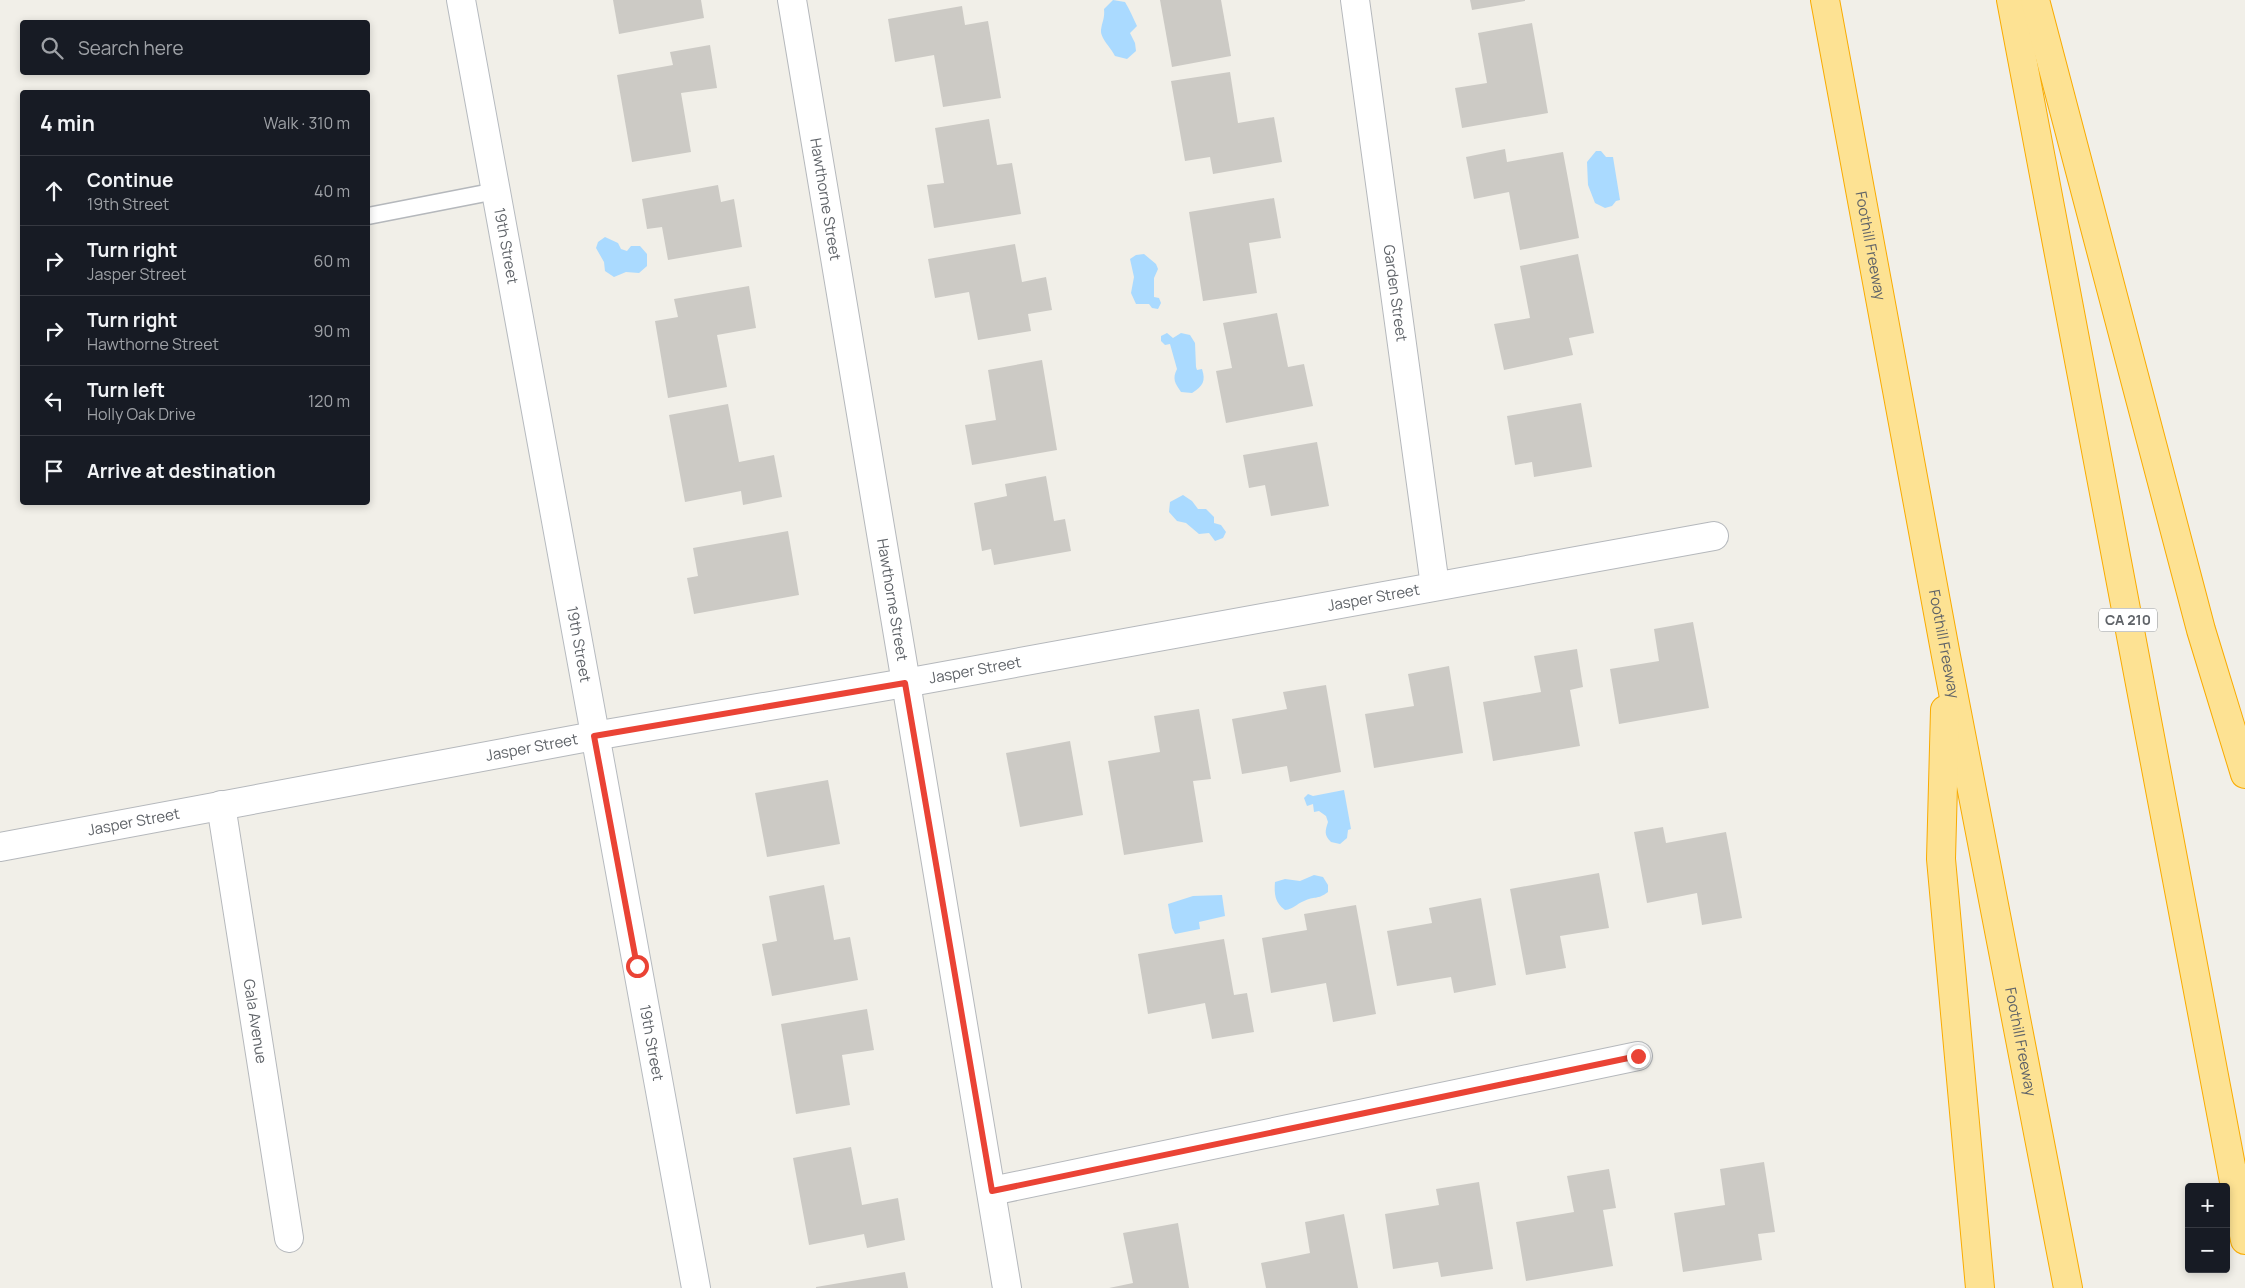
<!DOCTYPE html>
<html lang="en">
<head>
<meta charset="utf-8">
<style>
  :root { --surface:#171b24; --page:#242831; --text:#f1f3f6; --muted:#9ea1a6; --line:#363941 }
  body { margin:0; font-family:Manrope,sans-serif; background:var(--page); color:var(--text) }
  .controls { position:absolute; right:15px; bottom:15px; display:grid; overflow:hidden; border-radius:5px; box-shadow:0 2px 8px #0003 }
  .controls button { width:45px; height:45px; display:grid; place-items:center; padding:0; border:0; border-bottom:1px solid var(--line); background:var(--surface); color:var(--text); font:25px sans-serif }
  .stop { position:absolute; width:15px; height:15px; margin:-11px; border:4px solid #ea4335; border-radius:50%; background:#fff }
  .stop.end { background:#ea4335; border-color:#fff; box-shadow:0 1px 5px #0008 }
  .list { margin:0; padding:0; list-style:none }
  h2 { display:flex; justify-content:space-between; align-items:center; height:65px; margin:0; padding:0 20px; font-size:21px }
  h2 small { font-size:16px; font-weight:400; color:var(--muted) }
  .list li { display:grid; grid-template-columns:32px 1fr auto; gap:15px; align-items:center; box-sizing:border-box; height:70px; padding:0 20px; border-top:1px solid var(--line) }
  .list b { display:block; font-size:19px; white-space:nowrap }
  .list p { margin:0; font-size:16px; white-space:nowrap; color:var(--muted) }
  .list em { font-size:16px; font-style:normal; color:var(--muted) }
  .icon { flex:none; width:28px; height:28px; fill:none; stroke:currentColor; stroke-width:2; stroke-linecap:round; stroke-linejoin:round }
  .map { position:relative; flex:none; width:2245px; height:1288px; overflow:hidden }
  .search { position:absolute; background:var(--surface); box-shadow:0 2px 8px #0003; left:20px; top:20px; width:350px; height:55px; display:flex; align-items:center; gap:12px; box-sizing:border-box; padding:0 18px; border-radius:5px; color:var(--muted); font-size:19px }
  .panel { position:absolute; background:var(--surface); box-shadow:0 2px 8px #0003; left:20px; top:90px; width:350px; height:415px; border-radius:5px }
  .map>svg:first-child { display:block }
</style>
</head>
<body>
<div class="map">
<svg width="2245" height="1288" viewBox="0 0 2245 1288">
  <rect width="100%" height="100%" fill="#f1efe8"/>
  <g fill="#aadaff">
    <path d="M1113,0L1125,2C1130,10 1133,18 1137,26L1130,33L1135,43L1136,51L1127,59L1115,56C1112,49 1100,38 1101,30C1102,22 1105,18 1104,9Z"/>
    <path d="M1596,151H1601L1606,157H1613L1620,200L1616,201L1612,206L1605,208L1595,203L1588,185L1587,162Z"/>
    <path d="M605,237L618,243L621,249L627,251L631,246H640L647,254V266L639,273L626,272L614,277L605,271L604,262L596,248L598,242Z"/>
    <path d="M1144,254L1156,264L1158,269L1154,278V297L1159,298L1161,303L1158,309L1152,308L1149,304H1136L1131,293L1134,277L1130,259L1136,255Z"/>
    <path d="M1167,333L1173,338L1181,333L1190,335L1195,343L1196,367L1197,370L1202,369C1206,381 1203,386 1192,393L1181,392C1175,383 1172,379 1177,369L1170,344L1165,345L1161,341V336Z"/>
    <path d="M1183,495L1192,501L1198,509H1206L1214,517V523L1221,525L1226,532L1223,538L1215,541L1209,533L1199,534L1186,523L1177,521L1169,512L1170,502Z"/>
    <path d="M1344,790L1351,829L1348,830L1347,838L1340,844L1331,842C1324,835 1325,831 1328,822L1326,816L1319,811L1314,812L1313,804L1307,806L1304,798L1308,794L1313,796Z"/>
    <path d="M1314,875L1323,877L1328,885V892C1318,900 1314,896 1304,901C1296,904 1294,909 1285,910C1275,903 1274,894 1275,882L1285,879L1300,881Z"/>
    <path d="M1193,896L1222,895L1225,916L1199,922L1200,929L1175,934L1172,928L1168,904Z"/>
  </g>
  <g fill="#cccac5">
    <path d="M613,0H701L704,18L619,34Z"/>
    <path d="M1160,0H1221L1231,56L1172,67Z"/>
    <path d="M1470,0H1525V1L1472,10Z"/>
    <path d="M962,6L965,25L988,21L1001,98L943,107L934,55L895,62L888,19Z"/>
    <path d="M1532,23L1548,113L1462,128L1455,88L1487,83L1478,33Z"/>
    <path d="M710,45L717,88L681,93L691,152L632,162L617,75L673,65L670,52Z"/>
    <path d="M1230,72L1238,123L1274,117L1282,162L1213,174L1210,157L1185,161L1171,81Z"/>
    <path d="M989,119L997,165L1012,163L1021,214L934,228L927,185L944,183L935,128Z"/>
    <path d="M1505,149L1507,162L1563,152L1579,238L1520,250L1509,192L1474,199L1466,157Z"/>
    <path d="M718,185L721,202L734,199L742,247L668,260L662,227L647,229L642,199Z"/>
    <path d="M1274,198L1281,238L1249,243L1257,293L1203,301L1189,212Z"/>
    <path d="M1015,244L1022,282L1046,277L1052,310L1028,314L1031,331L978,340L969,292L935,298L928,259Z"/>
    <path d="M1578,254L1594,333L1569,338L1573,355L1504,370L1494,324L1530,318L1520,266Z"/>
    <path d="M749,286L756,328L717,335L727,387L668,398L655,321L678,317L674,299Z"/>
    <path d="M1277,313L1288,367L1304,364L1313,406L1226,423L1216,371L1232,368L1223,323Z"/>
    <path d="M1042,360L1057,450L972,465L965,425L996,420L988,370Z"/>
    <path d="M1581,403L1592,467L1534,477L1532,462L1515,465L1507,416Z"/>
    <path d="M728,404L739,462L774,455L782,497L743,505L741,491L685,502L669,415Z"/>
    <path d="M1317,442L1329,506L1271,516L1265,485L1249,488L1243,455Z"/>
    <path d="M1046,476L1054,521L1065,519L1071,551L994,565L991,549L982,551L974,503L1007,496L1005,484Z"/>
    <path d="M788,531L799,595L694,614L687,578L698,576L693,548Z"/>
    <path d="M1693,622L1709,708L1619,724L1610,669L1659,661L1654,629Z"/>
    <path d="M1577,649L1583,687L1570,690L1580,746L1493,761L1483,702L1541,692L1534,656Z"/>
    <path d="M1449,666L1463,753L1374,768L1365,714L1414,706L1408,674Z"/>
    <path d="M1326,685L1341,772L1290,782L1287,766L1242,774L1232,719L1287,709L1283,692Z"/>
    <path d="M1199,709L1211,779L1193,781L1203,842L1124,855L1108,761L1160,752L1154,716Z"/>
    <path d="M1070,741L1083,815L1020,827L1006,753Z"/>
    <path d="M828,780L840,844L767,857L755,793Z"/>
    <path d="M1663,827L1666,843L1726,832L1742,918L1702,925L1697,893L1647,903L1634,832Z"/>
    <path d="M1599,873L1609,928L1560,936L1566,968L1526,975L1510,889Z"/>
    <path d="M824,885L834,940L850,937L858,980L772,996L762,944L777,941L769,896Z"/>
    <path d="M1481,898L1496,985L1454,993L1451,977L1397,986L1387,931L1432,923L1429,908Z"/>
    <path d="M1356,905L1376,1014L1333,1022L1326,983L1271,993L1262,938L1307,930L1304,914Z"/>
    <path d="M1224,939L1234,995L1247,993L1254,1032L1212,1039L1205,1003L1148,1014L1138,954Z"/>
    <path d="M867,1009L874,1050L842,1055L850,1105L796,1114L781,1024Z"/>
    <path d="M851,1147L862,1205L898,1198L905,1240L867,1248L864,1234L809,1245L793,1158Z"/>
    <path d="M1764,1162L1775,1232L1758,1234L1762,1260L1683,1272L1674,1213L1725,1205L1720,1169Z"/>
    <path d="M1609,1169L1616,1208L1603,1210L1613,1266L1526,1281L1516,1222L1574,1212L1567,1176Z"/>
    <path d="M1479,1182L1493,1269L1441,1277L1438,1262L1393,1269L1385,1214L1439,1205L1436,1189Z"/>
    <path d="M1344,1214L1358,1288H1266L1261,1263L1310,1253L1305,1222Z"/>
    <path d="M1178,1223L1189,1288H1109L1133,1283L1123,1233Z"/>
    <path d="M905,1272L908,1288H816V1287Z"/>
  </g>
  <g fill="none" stroke-linecap="round" stroke-linejoin="round">
    <g stroke="#b5b8bc" stroke-width="19">
      <path id="service" d="M368,216L496,191"/>
    </g>
    <g stroke="#b5b8bc" stroke-width="30">
      <g id="minor">
        <path id="s1" d="M792,0L1007,1288"/>
        <path id="s2" d="M1355,0L1435,586"/>
        <path id="s3" d="M221,805L289,1238"/>
        <path id="s4" d="M0,847L594,736L905,683L1714,536"/>
        <path d="M992,1191L1638,1056"/>
      </g>
    </g>
    <g stroke="#b6babf" stroke-width="30">
      <g id="secondary">
        <path id="s5" d="M461,0L696,1288"/>
      </g>
    </g>
    <g stroke="#f9ab00" stroke-width="30">
      <g id="motorway">
        <path id="s6" d="M1825,0L1946,656L2068,1288"/>
        <path d="M2011,0L2245,1240"/>
        <path d="M2035,0L2201,630L2245,774"/>
        <path d="M1945,710L1941,859L1980,1288"/>
      </g>
    </g>
    <use href="#service" stroke="#fff" stroke-width="16"/>
    <use href="#minor" stroke="#fff" stroke-width="28"/>
    <use href="#secondary" stroke="#fff" stroke-width="28"/>
    <use href="#motorway" stroke="#fde293" stroke-width="28"/>
  </g>
  <g fill="none" stroke-linecap="round" stroke-linejoin="round">
    <path stroke="#ea4335" stroke-width="6" d="M637,966L594,736L905,683L992,1191L1638,1056"/>
  </g>
  <g text-anchor="middle" stroke-width="4" stroke-linejoin="round" paint-order="stroke">
    <rect fill="#fff" stroke="#8f9295" stroke-width="1" x="2099" y="608.5" width="58" height="23" rx="4"/>
    <g font-size="14" font-weight="bold" fill="#5f6368">
      <text x="2128" y="625">CA 210</text>
    </g>
    <g font-size="15" fill="#5f6368" stroke="#fff">
      <text dy="5" stroke="none"><textPath href="#s1" startOffset="202">Hawthorne Street</textPath></text>
      <text dy="5" stroke="none"><textPath href="#s5" startOffset="250">19th Street</textPath></text>
      <text dy="5" stroke="none"><textPath href="#s6" startOffset="250">Foothill Freeway</textPath></text>
      <text dy="5" stroke="none"><textPath href="#s2" startOffset="296">Garden Street</textPath></text>
      <text dy="5" stroke="none"><textPath href="#s4" startOffset="1396">Jasper Street</textPath></text>
      <text dy="5" stroke="none"><textPath href="#s1" startOffset="608">Hawthorne Street</textPath></text>
      <text dy="5" stroke="none"><textPath href="#s5" startOffset="655">19th Street</textPath></text>
      <text dy="5" stroke="none"><textPath href="#s6" startOffset="655">Foothill Freeway</textPath></text>
      <text dy="5" stroke="none"><textPath href="#s4" startOffset="991">Jasper Street</textPath></text>
      <text dy="5" stroke="none"><textPath href="#s4" startOffset="541">Jasper Street</textPath></text>
      <text dy="5" stroke="none"><textPath href="#s4" startOffset="136">Jasper Street</textPath></text>
      <text dy="5" stroke="none"><textPath href="#s3" startOffset="219">Gala Avenue</textPath></text>
      <text dy="5" stroke="none"><textPath href="#s5" startOffset="1060">19th Street</textPath></text>
      <text dy="5" stroke="none"><textPath href="#s6" startOffset="1060">Foothill Freeway</textPath></text>
    </g>
  </g>
</svg>
<div class="controls">
<button>+</button>
<button>−</button>
</div>
<div class="stop" style="left:637px;top:966px"></div>
<div class="stop end" style="left:1638px;top:1056px"></div>
<div class="search"><svg class="icon" aria-label="search" viewBox="0 0 24 24"><circle cx="10" cy="10" r="6"/><path d="M15 15l6 6"/></svg>Search here</div>
<section class="panel">
<h2>4 min<small>Walk · 310 m</small></h2>
<ul class="list">
<li><svg class="icon" aria-label="ahead" viewBox="0 0 24 24"><path d="M12 20V5M6 11l6-6 6 6"/></svg><div><b>Continue</b><p>19th Street</p></div><em>40 m</em></li>
<li><svg class="icon" aria-label="right" viewBox="0 0 24 24"><path d="M7 20v-9h11M14 6l5 5-5 5"/></svg><div><b>Turn right</b><p>Jasper Street</p></div><em>60 m</em></li>
<li><svg class="icon" aria-label="right" viewBox="0 0 24 24"><path d="M7 20v-9h11M14 6l5 5-5 5"/></svg><div><b>Turn right</b><p>Hawthorne Street</p></div><em>90 m</em></li>
<li><svg class="icon" aria-label="left" viewBox="0 0 24 24"><path d="M17 20v-9H6M10 6l-5 5 5 5"/></svg><div><b>Turn left</b><p>Holly Oak Drive</p></div><em>120 m</em></li>
<li><svg class="icon" aria-label="arrive" viewBox="0 0 24 24"><path d="M6 21V4h12l-3 4 3 4H6"/></svg><div><b>Arrive at destination</b></div></li>
</ul>
</section>
</div>
</body>
</html>
